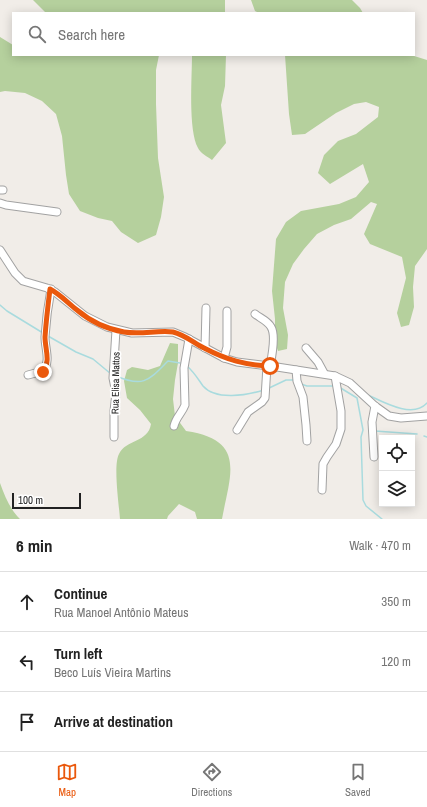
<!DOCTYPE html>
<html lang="en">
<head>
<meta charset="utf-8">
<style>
  :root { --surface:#fff; --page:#f6f6f6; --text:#222; --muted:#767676; --line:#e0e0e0; --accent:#ea580c }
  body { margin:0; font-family:"Archivo Narrow",sans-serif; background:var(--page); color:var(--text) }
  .controls { position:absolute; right:12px; bottom:12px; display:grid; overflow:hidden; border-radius:0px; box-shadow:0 2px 10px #0003 }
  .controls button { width:36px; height:36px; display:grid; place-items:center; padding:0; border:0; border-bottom:1px solid var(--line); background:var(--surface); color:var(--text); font:20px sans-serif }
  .scale { position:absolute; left:12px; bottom:10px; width:69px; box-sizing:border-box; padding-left:4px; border:2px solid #212121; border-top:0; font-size:11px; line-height:14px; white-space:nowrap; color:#212121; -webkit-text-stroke:3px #fff; paint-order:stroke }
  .stop { position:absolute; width:12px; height:12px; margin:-9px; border:3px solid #ea580c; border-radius:50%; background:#fff }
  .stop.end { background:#ea580c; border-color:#fff; box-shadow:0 1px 4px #0008 }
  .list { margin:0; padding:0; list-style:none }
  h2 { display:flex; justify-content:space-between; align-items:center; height:52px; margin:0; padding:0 16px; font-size:17px }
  h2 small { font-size:13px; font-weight:400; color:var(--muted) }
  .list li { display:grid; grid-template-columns:26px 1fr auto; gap:12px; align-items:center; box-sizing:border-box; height:60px; padding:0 16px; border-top:1px solid var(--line) }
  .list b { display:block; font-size:15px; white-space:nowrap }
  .list p { margin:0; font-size:13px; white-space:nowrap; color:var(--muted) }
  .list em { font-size:13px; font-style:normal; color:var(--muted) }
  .icon { flex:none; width:22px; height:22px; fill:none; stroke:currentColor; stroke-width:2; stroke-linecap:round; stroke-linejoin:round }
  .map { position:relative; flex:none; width:427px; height:519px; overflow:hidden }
  .search { position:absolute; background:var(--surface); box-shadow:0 2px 10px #0003; left:12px; right:12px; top:12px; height:44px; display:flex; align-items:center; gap:10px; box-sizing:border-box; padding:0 14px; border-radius:0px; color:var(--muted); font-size:15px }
  .sheet { height:232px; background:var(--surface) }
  nav { display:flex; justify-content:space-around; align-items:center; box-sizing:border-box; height:56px; border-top:1px solid var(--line); background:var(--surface); font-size:11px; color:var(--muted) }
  nav a { display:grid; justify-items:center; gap:2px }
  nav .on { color:var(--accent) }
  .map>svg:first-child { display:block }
</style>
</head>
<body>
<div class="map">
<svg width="427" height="519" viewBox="0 0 427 519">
  <rect width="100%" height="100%" fill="#f1ede8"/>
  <g fill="#b5d09d">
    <path d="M33,0H225V13H46Z"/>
    <path d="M251,0H352L360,8L363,13H259L255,11Z"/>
    <path d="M0,37L13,45V55H159L156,70V104L158,158L164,197L161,217L156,235L138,243L121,232L112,221L98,218L80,211L69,194L66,175L62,136L56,114L42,101L25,93L5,91L0,92Z"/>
    <path d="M192,55H226L225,86L221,105L226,143L212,160C208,157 200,153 198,148C188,130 192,77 192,55Z"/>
    <path d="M285,55H411L427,60V249L415,266L413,287L414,307L409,325L401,327L397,313L406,278L402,257L370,244L364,234L377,204L371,202L351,219L334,225L317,234L304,249L293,264L285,282L283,308L288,335L287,349L278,351L275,342V319L272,291L276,239L286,222L301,211L339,204L356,197L369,182L363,164L330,184L318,173L324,155L338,141L356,134L378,117L379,107L366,102L354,104L336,113L305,134L292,135L289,114Z"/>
    <path d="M170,343L178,344V363L175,380L173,399L175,416L186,431C247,440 230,475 222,519H197L195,512L179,504L168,516L167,519H120C119,505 113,465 119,454C126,439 148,443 151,424L140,410L127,398L124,381L127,370L132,367L148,370L160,366Z"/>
    <path d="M0,483C5,497 10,509 20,519H0Z"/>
  </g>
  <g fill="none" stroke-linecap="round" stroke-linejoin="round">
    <g stroke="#a9dbde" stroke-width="1.5">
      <path d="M0,305L7,311L43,333"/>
      <path d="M48,336L76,352L93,359L111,374"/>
      <path d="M187,366C194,372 198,379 203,386C216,401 247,395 264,390"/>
      <path d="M116,376C144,388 149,380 168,361L180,363"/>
      <path d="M301,384L307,386H333"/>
      <path d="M339,387L357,398L363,430L361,437L363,500L366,506L382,519"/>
      <path d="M267,389L286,380H294"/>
      <path d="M368,395C383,402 413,419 427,403"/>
      <path d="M375,431L417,434"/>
      <path d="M424,436L427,437"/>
    </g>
    <g stroke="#a2a2a2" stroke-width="9">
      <g id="minor">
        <path d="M0,190H3"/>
        <path d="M0,203L6,205L57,212"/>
        <path d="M0,250L15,273L23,281L47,288L55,292L85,316L107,327L132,333L173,332L185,337L224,358L237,362L277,367L335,376L350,383L375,406L389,416L401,418L427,416"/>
        <path d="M255,314C260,318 268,321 271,327C276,335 272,356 270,366"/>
        <path d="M205,348L206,308"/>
        <path d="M306,348L318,362L324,373"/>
        <path d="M224,358L227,347V311"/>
        <path d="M296,370L297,381L303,397L306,425L307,441"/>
        <path d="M28,375L43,371C51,361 45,349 45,337C46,321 48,305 51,289"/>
        <path d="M174,426C176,417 182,413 185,405L184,368L189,339"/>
        <path d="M237,430L248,412L262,402L265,398L267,366"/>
        <path d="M114,437V411L116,393L113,378L116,330"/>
        <path d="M374,457L372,422L375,406"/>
        <path d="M322,490L323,464L327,457L336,444L341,429V411L335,376"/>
      </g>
    </g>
    <use href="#minor" stroke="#fff" stroke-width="7"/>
  </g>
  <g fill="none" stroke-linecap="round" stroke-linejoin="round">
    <path stroke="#ea580c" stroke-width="5" d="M43,372C51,361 45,349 45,337C46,322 48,305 50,289C61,295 68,303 77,310C90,321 107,329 124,332C141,335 157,330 173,332C185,335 194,343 204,348C227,360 245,365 270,366"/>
  </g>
  <g text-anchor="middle" stroke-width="3.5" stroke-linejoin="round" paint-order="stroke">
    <g font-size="10" fill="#212121" stroke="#fff">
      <text transform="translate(115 383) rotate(-89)" y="4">Rua Elisa Mattos</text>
    </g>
  </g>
</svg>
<div class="controls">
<button><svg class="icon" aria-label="locate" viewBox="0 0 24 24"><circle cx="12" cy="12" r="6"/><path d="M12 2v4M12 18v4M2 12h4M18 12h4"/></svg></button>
<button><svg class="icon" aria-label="layers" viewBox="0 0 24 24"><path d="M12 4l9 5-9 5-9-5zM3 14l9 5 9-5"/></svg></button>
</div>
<div class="scale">100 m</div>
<div class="stop" style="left:270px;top:366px"></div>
<div class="stop end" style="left:43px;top:372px"></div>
<div class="search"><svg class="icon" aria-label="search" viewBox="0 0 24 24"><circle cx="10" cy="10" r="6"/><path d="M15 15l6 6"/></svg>Search here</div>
</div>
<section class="sheet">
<h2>6 min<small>Walk · 470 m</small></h2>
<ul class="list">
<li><svg class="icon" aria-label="ahead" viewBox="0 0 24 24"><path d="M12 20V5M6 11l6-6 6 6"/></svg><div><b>Continue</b><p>Rua Manoel Antônio Mateus</p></div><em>350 m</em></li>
<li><svg class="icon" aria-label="left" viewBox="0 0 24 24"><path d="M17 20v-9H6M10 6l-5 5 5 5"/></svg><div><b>Turn left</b><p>Beco Luís Vieira Martins</p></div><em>120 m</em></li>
<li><svg class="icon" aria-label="arrive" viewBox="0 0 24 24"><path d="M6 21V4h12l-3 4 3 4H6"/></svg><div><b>Arrive at destination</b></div></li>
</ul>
</section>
<nav>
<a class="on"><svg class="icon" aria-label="map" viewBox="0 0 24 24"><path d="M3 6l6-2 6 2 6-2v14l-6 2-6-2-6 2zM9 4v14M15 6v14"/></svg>Map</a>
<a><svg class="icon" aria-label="directions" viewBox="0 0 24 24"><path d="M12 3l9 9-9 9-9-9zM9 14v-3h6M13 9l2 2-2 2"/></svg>Directions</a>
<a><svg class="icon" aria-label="saved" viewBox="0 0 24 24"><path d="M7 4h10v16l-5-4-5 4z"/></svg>Saved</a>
</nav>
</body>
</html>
